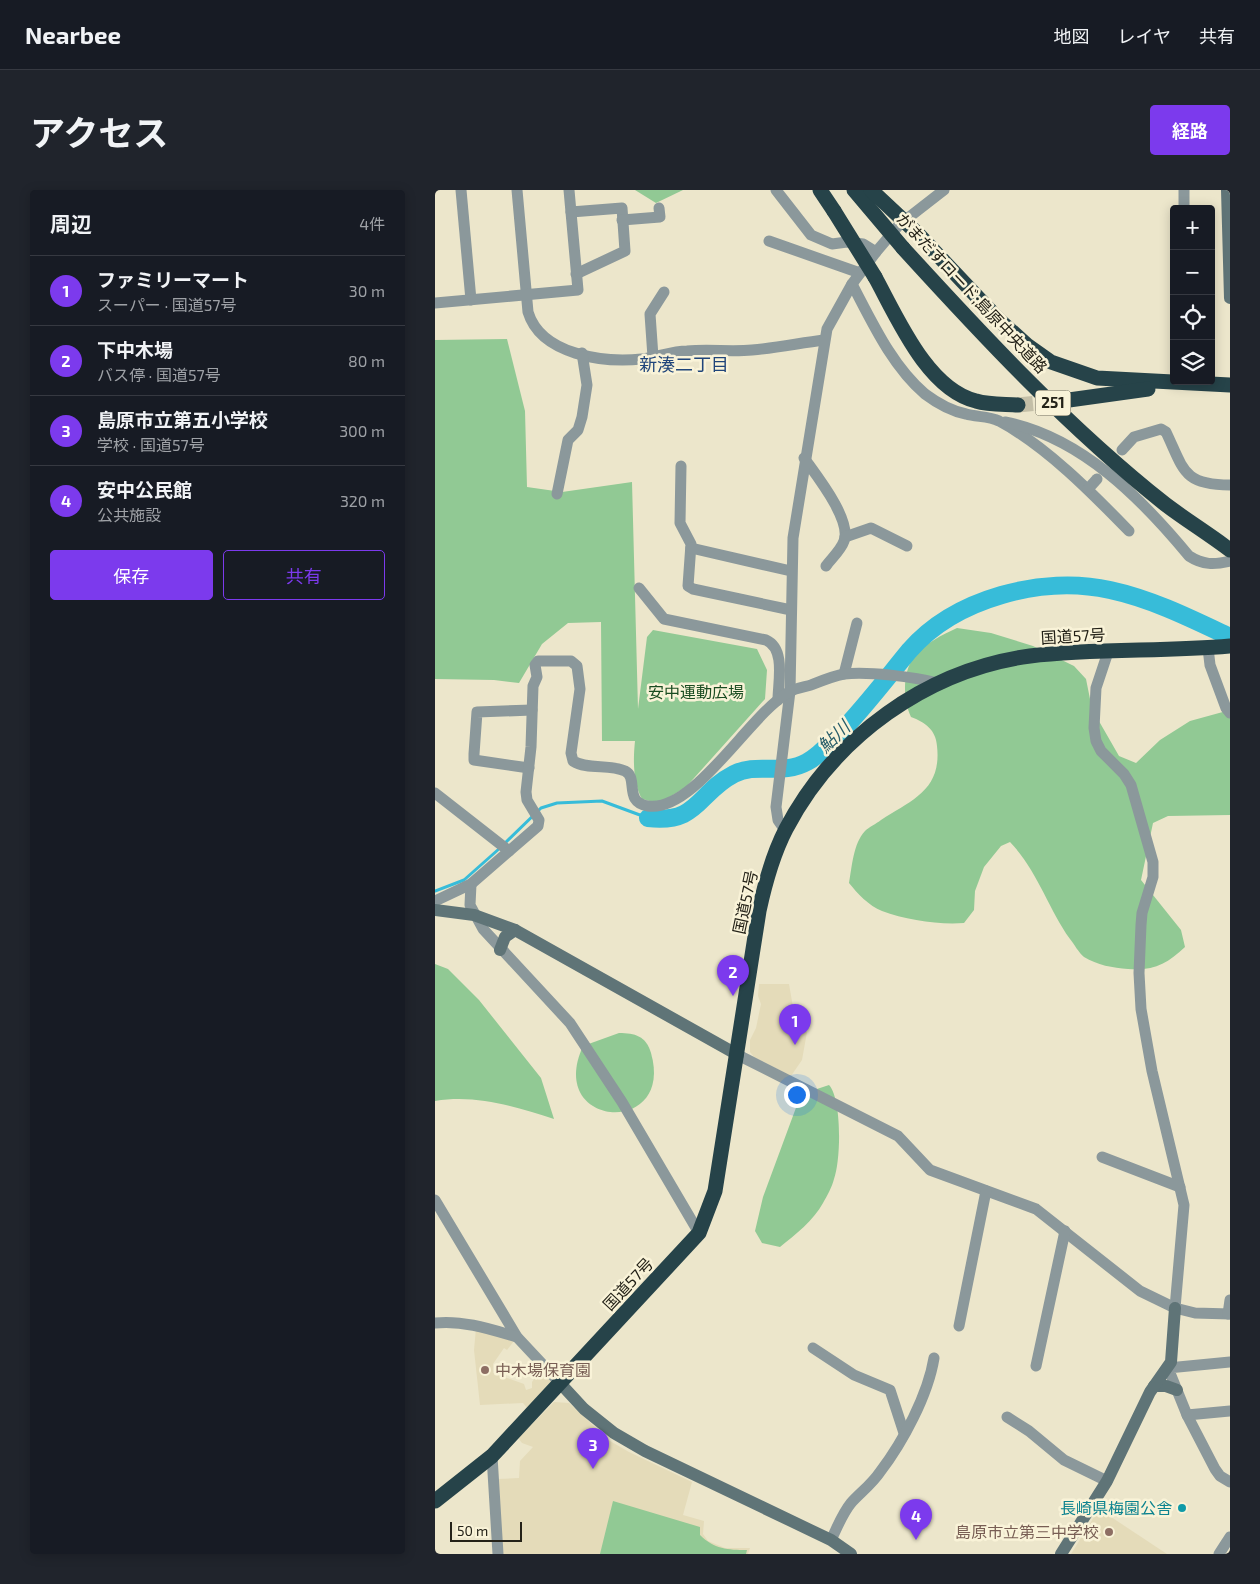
<!DOCTYPE html>
<html lang="ja">
<head>
<meta charset="utf-8">
<style>
  :root { --surface:#171b24; --page:#20242c; --text:#f1f3f6; --muted:#9ea1a6; --line:#363941; --accent:#7c3aed }
  body { margin:0; font-family:"Exo 2","Noto Sans JP",sans-serif; background:var(--page); color:var(--text) }
  .controls { position:absolute; right:15px; top:15px; display:grid; overflow:hidden; border-radius:5px; box-shadow:0 2px 12px #0003 }
  .controls button { width:45px; height:45px; display:grid; place-items:center; padding:0; border:0; border-bottom:1px solid var(--line); background:var(--surface); color:var(--text); font:25px sans-serif }
  .scale { position:absolute; left:15px; bottom:12px; width:72px; box-sizing:border-box; padding-left:5px; border:2px solid #242218; border-top:0; font-size:14px; line-height:18px; white-space:nowrap; color:#242218; -webkit-text-stroke:4px #f9f3d8; paint-order:stroke }
  .you { position:absolute; left:361px; top:904px; width:18px; height:18px; margin:-12px; border:4px solid #fff; border-radius:50%; background:#1a73e8; box-shadow:0 0 0 8px #1a73e833 }
  .badge { display:grid; place-items:center; width:32px; height:32px; border-radius:50%; background:var(--accent); color:#fff; font-size:16px; font-weight:700 }
  .pin { position:absolute; translate:-50% -41px; filter:drop-shadow(0 1px 2px #0008) }
  .pin::after { content:''; position:absolute; top:26px; width:18px; height:15px; background:inherit; clip-path:polygon(0 0,100% 0,50% 100%) }
  .list { margin:0; padding:0; list-style:none }
  h2 { display:flex; justify-content:space-between; align-items:center; height:65px; margin:0; padding:0 20px; font-size:21px }
  h2 small { font-size:16px; font-weight:400; color:var(--muted) }
  .list li { display:grid; grid-template-columns:32px 1fr auto; gap:15px; align-items:center; box-sizing:border-box; height:70px; padding:0 20px; border-top:1px solid var(--line) }
  .list b { display:block; font-size:19px; white-space:nowrap }
  .list p { margin:0; font-size:16px; white-space:nowrap; color:var(--muted) }
  .list em { font-size:16px; font-style:normal; color:var(--muted) }
  .actions { display:flex; gap:10px; padding:15px 20px }
  .actions a { flex:1; padding:11px 0; border:1px solid var(--accent); border-radius:5px; text-align:center; font-size:18px; color:var(--accent) }
  .actions .main { background:var(--accent); color:#fff }
  .icon { flex:none; width:28px; height:28px; fill:none; stroke:currentColor; stroke-width:2; stroke-linecap:round; stroke-linejoin:round }
  .map { position:relative; flex:none; width:795px; height:1364px; overflow:hidden; border-radius:5px }
  header { display:flex; align-items:center; gap:30px; box-sizing:border-box; height:70px; padding:0 25px; background:var(--surface); border-bottom:1px solid var(--line) }
  header strong { font-size:24px }
  nav { display:flex; gap:28px; margin-inline-start:auto; font-size:18px }
  .intro { display:flex; align-items:center; justify-content:space-between; box-sizing:border-box; height:120px; padding:0 30px }
  h1 { margin:0; font-size:35px }
  .button { padding:12px 22px; border-radius:5px; background:var(--accent); color:#fff; font-size:18px; font-weight:700 }
  main { display:flex; gap:30px; padding:0 30px }
  aside { flex:1; background:var(--surface); border-radius:5px; box-shadow:0 2px 12px #0003 }
  .map>svg:first-child { display:block }
</style>
</head>
<body>
<header>
<strong>Nearbee</strong>
<nav><a>地図</a><a>レイヤ</a><a>共有</a></nav>
</header>
<div class="intro"><h1>アクセス</h1><a class="button">経路</a></div>
<main>
<aside>
<h2>周辺<small>4件</small></h2>
<ul class="list">
<li><span class="badge">1</span><div><b>ファミリーマート</b><p>スーパー · 国道57号</p></div><em>30 m</em></li>
<li><span class="badge">2</span><div><b>下中木場</b><p>バス停 · 国道57号</p></div><em>80 m</em></li>
<li><span class="badge">3</span><div><b>島原市立第五小学校</b><p>学校 · 国道57号</p></div><em>300 m</em></li>
<li><span class="badge">4</span><div><b>安中公民館</b><p>公共施設</p></div><em>320 m</em></li>
</ul>
<div class="actions"><a class="main">保存</a><a>共有</a></div>
</aside>
<div class="map">
<svg width="795" height="1364" viewBox="0 0 795 1364">
  <rect width="100%" height="100%" fill="#ece6cb"/>
  <g fill="#e4dbb9">
    <path d="M324,794H354L362,840L372,842L367,870L356,886L319,867L315,862V850L321,838L326,814L323,806Z"/>
    <path d="M41,1138L79,1151L72,1160L69,1158L58,1174V1183L89,1194L91,1200L97,1198V1192L107,1178L121,1191L93,1219L88,1213L45,1215L39,1160Z"/>
    <path d="M119,1212L134,1213L175,1251L194,1262L257,1292L248,1325L269,1331L268,1344L273,1351L290,1358H315L313,1364H66L63,1289L84,1288L85,1271L98,1257L87,1253L83,1248Z"/>
    <path d="M664,1319L732,1364H636Z"/>
  </g>
  <g fill="#91c994">
    <path d="M200,0H248L221,13Z"/>
    <path d="M72,149L90,221L92,297L127,302L197,292L203,519L212,447L218,440L322,459L332,480L330,509L251,597L228,611H215L207,609C198,593 198,570 200,551H167L166,432L133,433L107,454L84,493L59,490L0,489V150Z"/>
    <path d="M522,438L556,443L598,456L639,476L651,489L657,519L684,566L701,573L725,550L755,531L795,520V625L733,626L718,633L706,690L746,740L750,757C732,774 719,781 693,779C678,778 662,775 649,767C644,763 639,754 635,749C613,718 602,680 575,652L566,656L549,677L540,701L539,720L529,733C504,735 471,730 447,721C434,716 422,703 414,693C417,677 418,654 430,641C434,637 441,634 446,630C477,610 507,600 502,556C501,540 490,532 476,527C468,510 467,483 479,467C490,453 507,445 522,438Z"/>
    <path d="M0,774L13,779L44,810L106,888L119,929C80,917 42,904 0,911Z"/>
    <path d="M184,843C200,843 211,846 216,863C240,947 110,939 148,856Z"/>
    <path d="M394,895C407,909 406,970 399,989C397,997 392,1006 388,1013C379,1030 360,1045 345,1057L327,1053L320,1041L328,1007L362,915L376,901Z"/>
    <path d="M178,1311L265,1337V1345C279,1359 293,1360 312,1360L311,1364H165Z"/>
  </g>
  <g fill="none" stroke-linecap="round" stroke-linejoin="round">
    <g stroke="#37bcd9" stroke-width="3">
      <path d="M69,654L106,618L122,613L167,611L213,628"/>
      <path d="M0,701L29,690L65,658"/>
    </g>
    <path stroke="#37bcd9" stroke-width="18" d="M213,628C264,634 262,603 299,584C322,572 347,586 372,572C384,566 394,554 403,545C429,518 451,489 474,461C520,408 608,385 675,400C717,409 757,429 795,447"/>
    <path stroke="#c4bfa7" stroke-width="15" stroke-dasharray="15 8" stroke-linecap="butt" d="M583,215L634,210"/>
    <g stroke="#8b989b" stroke-width="11">
      <path d="M26,0L36,110"/>
      <path d="M82,0L93,122C106,165 169,173 207,169C223,167 237,161 252,161C274,159 296,162 317,160C341,158 365,153 389,150"/>
      <path d="M341,0L376,45L397,54L412,52L428,54L441,62"/>
      <path d="M749,19V0"/>
      <path d="M136,22L187,18L190,61L141,84"/>
      <path d="M187,30L225,27L224,18"/>
      <path d="M334,51L425,83"/>
      <path d="M417,94C437,132 457,176 490,204C502,213 516,221 531,224C541,227 554,226 564,231C611,256 657,303 694,341"/>
      <path d="M0,113L143,100L134,0"/>
      <path d="M218,167L215,124L229,102"/>
      <path d="M570,232C646,247 706,308 754,366C768,375 779,375 795,371"/>
      <path d="M687,260L699,247L726,239L731,242C749,280 748,295 795,295"/>
      <path d="M369,268C381,285 417,330 409,351C406,360 396,369 391,376"/>
      <path d="M246,276L245,333L256,354L253,396L258,399L356,420"/>
      <path d="M653,299L662,289"/>
      <path d="M122,304L133,250L143,240L147,227L152,195L147,163"/>
      <path d="M410,347L436,338L472,356"/>
      <path d="M256,358L356,381"/>
      <path d="M204,398L229,429L331,450C351,459 343,492 343,510"/>
      <path d="M773,458L775,475L791,518L795,523"/>
      <path d="M673,462L661,498L659,538L661,551L666,561L689,584L696,595L718,672V687L707,723L706,735L704,783L706,819L717,881L749,1015L740,1118"/>
      <path d="M409,484L422,433"/>
      <path d="M94,578L39,570V564L42,522L97,520"/>
      <path d="M0,603L74,661"/>
      <path d="M350,640L343,630L341,617L355,501L358,348L392,139L417,94L441,62L464,35L509,0"/>
      <path d="M36,694L35,715L48,739L135,833L187,912L264,1043"/>
      <path d="M0,711L36,694L103,636L104,630L92,610L91,602L96,557L98,496L102,487L100,475L103,471H136L142,476L145,499L136,563L138,571C152,580 174,574 190,581C204,588 188,612 213,616C259,623 314,525 354,502C360,498 369,497 376,495C386,491 398,486 409,484C432,481 480,487 503,493"/>
      <path d="M303,865L463,946L495,980L601,1019L705,1101L740,1118L760,1123L795,1124"/>
      <path d="M667,967L745,997"/>
      <path d="M0,1010L82,1147L125,1193"/>
      <path d="M793,1124L795,1110"/>
      <path d="M0,1133C28,1130 55,1139 82,1147"/>
      <path d="M524,1136L551,1001"/>
      <path d="M378,1158L419,1185L455,1200L469,1243"/>
      <path d="M795,1172L733,1178L752,1225L780,1279L785,1286L795,1292"/>
      <path d="M601,1176L630,1041"/>
      <path d="M752,1225L795,1221"/>
      <path d="M572,1227L594,1241L629,1270L672,1291"/>
      <path d="M57,1266L63,1364"/>
      <path d="M396,1350C402,1338 407,1324 416,1313C425,1303 437,1294 445,1282C468,1252 493,1205 499,1168"/>
      <path d="M784,1364L795,1347"/>
    </g>
    <g stroke="#5f7477" stroke-width="12">
      <path d="M792,0L795,108"/>
      <path d="M0,720L39,725L80,740L303,865"/>
      <path d="M65,760L70,747L80,740"/>
      <path d="M125,1193L149,1219L179,1243L210,1261L396,1350L416,1364"/>
      <path d="M719,1196H731L742,1200"/>
      <path d="M626,1364L672,1291L715,1202L736,1172L740,1118"/>
    </g>
    <g stroke="#264349" stroke-width="15">
      <path d="M385,0L399,21"/>
      <path d="M483,44L564,130L592,155L616,172L662,188L795,195"/>
      <path d="M468,58C550,148 634,238 730,314C751,330 774,344 795,360"/>
      <path d="M440,87C462,127 492,199 541,211C554,215 569,214 583,215"/>
      <path d="M634,210L713,199"/>
      <path d="M0,1311L57,1266L264,1043L280,1001L324,721C330,693 338,664 351,639C399,547 492,480 595,466C661,458 729,462 795,456"/>
    </g>
    <g stroke="#264349" stroke-width="15">
      <path d="M419,0L468,58"/>
      <path d="M436,0L483,44"/>
      <path d="M399,21L440,87"/>
    </g>
  </g>
  <g fill="#8d6e63" stroke="#f9f3d8" stroke-width="2">
    <circle cx="50" cy="1180" r="5"/>
    <circle cx="674" cy="1342" r="5"/>
  </g>
  <circle fill="#0f9aa8" stroke="#f9f3d8" stroke-width="2" cx="747" cy="1318" r="5"/>
  <g text-anchor="middle" stroke-width="5" stroke-linejoin="round" paint-order="stroke">
    <rect fill="#f9f3d8" stroke="#646152" stroke-width="1" x="600.5" y="200.5" width="35" height="25" rx="4"/>
    <g font-size="15" font-weight="bold" fill="#242218">
      <text x="618" y="218">251</text>
    </g>
    <g font-size="16" fill="#242218" stroke="#f9f3d8">
      <text transform="translate(537 103) rotate(47)" y="6">がまだすロード;島原中央道路</text>
      <text transform="translate(638 446) rotate(-3)" y="6">国道57号</text>
      <text transform="translate(310 712) rotate(-78)" y="6">国道57号</text>
      <text transform="translate(193 1094) rotate(-47)" y="6">国道57号</text>
    </g>
    <g font-size="16" fill="#1a4c21" stroke="#f9f3d8">
      <text x="261" y="508">安中運動広場</text>
    </g>
    <g font-size="16" fill="#785e54" stroke="#f9f3d8" text-anchor="start">
      <text x="60" y="1186">中木場保育園</text>
      <text x="664" y="1348" text-anchor="end">島原市立第三中学校</text>
    </g>
    <g font-size="16" fill="#0d838f" stroke="#f9f3d8" text-anchor="end">
      <text x="737" y="1324">長崎県梅園公舎</text>
    </g>
    <g font-size="18" fill="#20457a" stroke="#f9f3d8">
      <text x="249" y="181">新湊二丁目</text>
    </g>
    <g font-size="18" font-style="italic" fill="#295e6a" stroke="#f9f3d8">
      <text transform="translate(399 547) rotate(-44)" y="6">鮎川</text>
    </g>
  </g>
</svg>
<div class="controls">
<button>+</button>
<button>−</button>
<button><svg class="icon" aria-label="locate" viewBox="0 0 24 24"><circle cx="12" cy="12" r="6"/><path d="M12 2v4M12 18v4M2 12h4M18 12h4"/></svg></button>
<button><svg class="icon" aria-label="layers" viewBox="0 0 24 24"><path d="M12 4l9 5-9 5-9-5zM3 14l9 5 9-5"/></svg></button>
</div>
<div class="scale">50 m</div>
<div class="you"></div>
<div class="pin badge" style="left:360px;top:855px">1</div>
<div class="pin badge" style="left:298px;top:806px">2</div>
<div class="pin badge" style="left:158px;top:1279px">3</div>
<div class="pin badge" style="left:481px;top:1350px">4</div>
</div>
</main>
</body>
</html>
